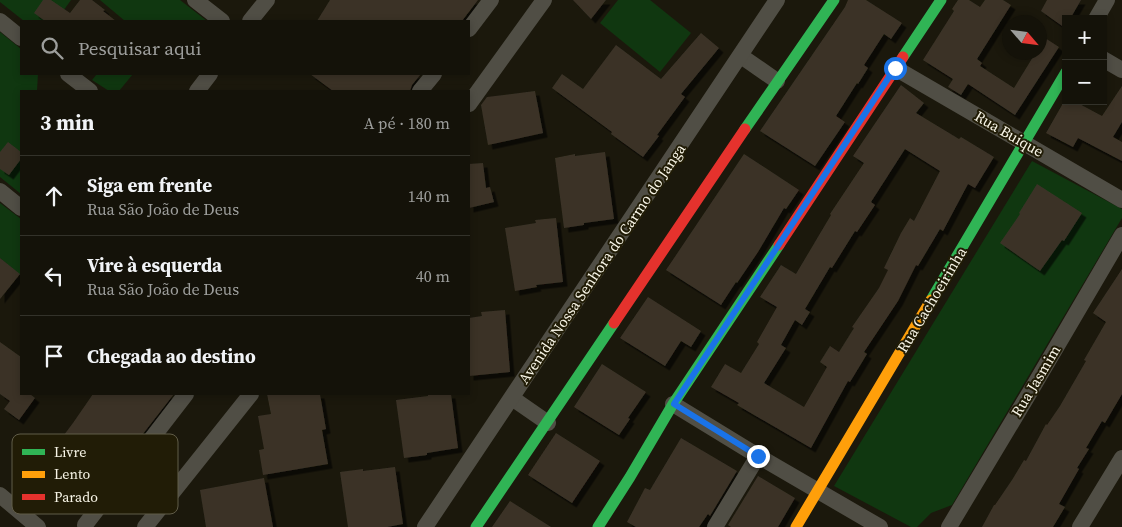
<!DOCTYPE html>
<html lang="pt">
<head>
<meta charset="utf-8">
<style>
  :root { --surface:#141209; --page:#212017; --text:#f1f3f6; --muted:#9d9e9c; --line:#33322a }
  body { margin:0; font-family:"Source Serif 4",serif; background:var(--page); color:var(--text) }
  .controls { position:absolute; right:15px; top:15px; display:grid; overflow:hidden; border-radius:0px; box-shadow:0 2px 8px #0003 }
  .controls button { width:45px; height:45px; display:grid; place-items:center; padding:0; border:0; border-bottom:1px solid var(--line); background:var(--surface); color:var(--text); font:25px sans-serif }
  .compass { position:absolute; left:1002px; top:15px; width:45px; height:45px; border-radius:50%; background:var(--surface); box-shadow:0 2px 8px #0003; rotate:118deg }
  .stop { position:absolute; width:15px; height:15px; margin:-11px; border:4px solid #1a73e8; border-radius:50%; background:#fff }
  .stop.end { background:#1a73e8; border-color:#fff; box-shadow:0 1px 5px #0008 }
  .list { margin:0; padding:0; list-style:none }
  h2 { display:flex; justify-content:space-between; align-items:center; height:65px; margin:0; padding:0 20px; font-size:21px }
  h2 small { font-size:16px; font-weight:400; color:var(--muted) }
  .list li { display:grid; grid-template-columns:32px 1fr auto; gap:15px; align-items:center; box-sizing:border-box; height:80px; padding:0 20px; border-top:1px solid var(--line) }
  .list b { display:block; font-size:19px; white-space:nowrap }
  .list p { margin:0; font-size:16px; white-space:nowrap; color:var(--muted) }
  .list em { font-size:16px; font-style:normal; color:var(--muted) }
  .icon { flex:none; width:28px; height:28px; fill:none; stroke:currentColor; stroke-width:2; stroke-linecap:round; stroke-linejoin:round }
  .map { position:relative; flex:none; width:1122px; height:527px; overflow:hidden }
  .search { position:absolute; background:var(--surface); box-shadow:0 2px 8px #0003; left:20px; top:20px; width:450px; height:55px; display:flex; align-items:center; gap:12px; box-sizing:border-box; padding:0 18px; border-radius:0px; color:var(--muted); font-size:19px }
  .panel { position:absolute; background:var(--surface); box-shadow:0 2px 8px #0003; left:20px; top:90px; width:450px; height:305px; border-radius:0px }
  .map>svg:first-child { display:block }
</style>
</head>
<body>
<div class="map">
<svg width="1122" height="527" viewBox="0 0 1122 527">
  <defs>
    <filter id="shadow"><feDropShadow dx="4.5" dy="4.5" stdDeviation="0" flood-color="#0009"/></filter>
  </defs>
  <rect width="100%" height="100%" fill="#1b180c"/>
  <g fill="#103710">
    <path d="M0,0H71L56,21H24L0,2Z"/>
    <path d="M100,0H180L207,21H125Z"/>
    <path d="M618,0H650L691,33L660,72L600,23Z"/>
    <path d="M0,32L21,49V74H38L37,91H21V194L0,177Z"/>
    <path d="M97,74H133L119,91H109L92,80Z"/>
    <path d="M1032,161L1122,209V218L952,505L931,513L917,527H911L834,486Z"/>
    <path d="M0,203L21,219V276L0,258Z"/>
  </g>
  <g fill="#3a3327" fill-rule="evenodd" filter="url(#shadow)">
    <path d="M43,0H51L70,13L80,0H92L105,10L103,11L116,21H45L34,13Z"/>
    <path d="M330,0H478L462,21H317Z"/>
    <path d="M573,0H606L591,19Z"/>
    <path d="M848,0H866L902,23L891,39L884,34L864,65L868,68L858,84L857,83L836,116L845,122L815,166L760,131L845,7Z"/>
    <path d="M958,0H969L980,7L985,0H1003L1011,5L977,59L982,63L980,66L1014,88L1036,52H1040V47L1045,38L1059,47L1015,115L968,84L961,95L948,87L953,79L923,60L954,11L952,9Z"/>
    <path d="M1047,0H1081L1070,19H1066L1065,28L1041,11Z"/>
    <path d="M701,33L719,48L681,94L685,97L657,135L659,136L643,157L611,134L612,132L552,88L562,74L583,89L616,45L661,79Z"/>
    <path d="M310,74H421L412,85L410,91H333Z"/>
    <path d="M901,85L924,103L916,113L959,139L961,137L994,157L975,188L968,184L943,231L940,229L918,266L916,265L898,301L864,352L867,354L850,382L848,381L811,448L737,405L739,403L711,387L725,364L741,373L759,344L757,342L777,307L760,297L781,265L796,274L831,215L830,214L864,163L853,156ZM905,149L940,171L914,221L910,218L901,233L884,268L888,270L879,288L852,327L854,328L839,352L830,346L820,362L827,367L804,407L764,383L786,348L781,345L795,320L802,325L810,312L805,309L830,267L832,268L855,231L857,232L875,205L871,202Z"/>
    <path d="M1122,86V122L1113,137L1122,142V161L1078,138L1073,147L1046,133L1066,98V101H1074L1102,116Z"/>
    <path d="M535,91L543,133L488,145L481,105L487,97Z"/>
    <path d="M8,142L21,152V159L9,175L0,169V152Z"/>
    <path d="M605,152L614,219L584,223V225L564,228L555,158L575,154V156Z"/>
    <path d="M744,154L799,190L786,209L784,208L758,252L737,283L736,282L721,305L666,270Z"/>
    <path d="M483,163L486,188L490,187L494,202L469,208V164Z"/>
    <path d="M1037,184L1082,213L1064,241L1062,240L1040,271L1000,243L1020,214L1019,213Z"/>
    <path d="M556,218L563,282L536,285L537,287L515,291L505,228L536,223L535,220Z"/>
    <path d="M0,258L20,274L0,299Z"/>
    <path d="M1122,269V394L1105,423L1102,421L1086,448L1089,449L1077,468L1079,469L1059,504L1065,507L1053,527H982L994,505H995L1012,480L1024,460L1026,461L1046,424L1047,425L1060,406L1086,361L1084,360L1106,322L1093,313Z"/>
    <path d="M648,297L701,331L691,347L681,341L665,366L620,338Z"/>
    <path d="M505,310L510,372L469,376V318L482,316L481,312Z"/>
    <path d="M0,342L21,357V394H30L35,398L19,420L4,409L10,401L0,394Z"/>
    <path d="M602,364L646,392L628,418L630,419L619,435L574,407Z"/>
    <path d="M93,394H174L97,493L49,455L73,423Z"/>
    <path d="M267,394H320L326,429L322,430L328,464L263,475L259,450L264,449L258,416L271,414Z"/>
    <path d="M428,394H451L458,448L427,453V455L404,458L396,400L428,396Z"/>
    <path d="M556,433L600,461L572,503L528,475Z"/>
    <path d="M681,438L737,471L710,516L708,514L699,527H636L627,522L645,488L650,490Z"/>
    <path d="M395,467L403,524L387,527H348L340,472L363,469V471Z"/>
    <path d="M758,476L795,498L778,527H731L728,525Z"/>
    <path d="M264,478L273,527H206L200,490Z"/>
    <path d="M510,501L551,527H492Z"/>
  </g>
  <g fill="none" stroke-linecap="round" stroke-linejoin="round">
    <g stroke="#504e45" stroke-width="16">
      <path d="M195,0L222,21"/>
      <path d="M1096,19L1107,0"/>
      <path d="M0,21L21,38"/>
      <path d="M250,21L267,0"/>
      <path d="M469,29L491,0"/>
      <path d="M741,56L777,81"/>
      <path d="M1103,59L1122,70"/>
      <path d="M895,68L1122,200"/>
      <path d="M68,74L90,91"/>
      <path d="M197,91L210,74"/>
      <path d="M420,91L434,74"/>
      <path d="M469,104L544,0"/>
      <path d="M0,191L21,208"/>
      <path d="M512,398L548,423"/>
      <path d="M673,404L758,456L880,527"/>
      <path d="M0,495L38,527"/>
      <path d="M85,525L186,394"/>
      <path d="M145,527L251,394"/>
      <path d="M425,527L777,0"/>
      <path d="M715,527L758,456"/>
      <path d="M949,527L1033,387L1122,235"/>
      <path d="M1080,527L1122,458"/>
    </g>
    <g stroke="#30b455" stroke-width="11">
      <path d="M903,57L941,0"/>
      <path d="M745,129L834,0"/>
      <path d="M931,300L1066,72"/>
      <path d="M476,527L614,323"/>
      <path d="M598,527L630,477L673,404L779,245"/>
    </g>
    <path stroke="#ff9f0a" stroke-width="11" d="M796,527L931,300"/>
    <g stroke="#e5322d" stroke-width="11">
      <path d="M779,245L903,57"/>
      <path d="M614,323L745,129"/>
    </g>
  </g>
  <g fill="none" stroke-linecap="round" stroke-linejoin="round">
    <path stroke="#1a73e8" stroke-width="6" d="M758,456L674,404L895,68"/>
  </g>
  <g text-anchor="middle" stroke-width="4" stroke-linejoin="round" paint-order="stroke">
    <g font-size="15" fill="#f7f4e6" stroke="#211c06">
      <text transform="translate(1009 134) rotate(30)" y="5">Rua Buique</text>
      <text transform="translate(602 264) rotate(-56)" y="5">Avenida Nossa Senhora do Carmo do Janga</text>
      <text transform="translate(932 300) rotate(-59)" y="5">Rua Cachoeirinha</text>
      <text transform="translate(1036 381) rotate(-59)" y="5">Rua Jasmim</text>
    </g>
  </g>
  <rect x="12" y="434" width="166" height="80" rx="8" fill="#211c06" stroke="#615d49" stroke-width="1"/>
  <rect x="22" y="449" width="23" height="6" fill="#30b455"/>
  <rect x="22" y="471" width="23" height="7" fill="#ff9f0a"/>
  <rect x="22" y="494" width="23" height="6" fill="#e5322d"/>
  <g font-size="14" fill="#f7f4e6">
    <text x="54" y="457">Livre</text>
    <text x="54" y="479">Lento</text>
    <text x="54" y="502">Parado</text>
  </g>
</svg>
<div class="controls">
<button>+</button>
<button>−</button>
</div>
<svg class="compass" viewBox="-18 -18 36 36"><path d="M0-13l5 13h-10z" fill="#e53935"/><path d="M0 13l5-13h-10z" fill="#9d9e9c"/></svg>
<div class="stop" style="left:895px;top:68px"></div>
<div class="stop end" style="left:758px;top:456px"></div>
<div class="search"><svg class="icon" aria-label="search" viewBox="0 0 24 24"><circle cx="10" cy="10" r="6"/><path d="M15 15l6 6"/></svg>Pesquisar aqui</div>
<section class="panel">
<h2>3 min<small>A pé · 180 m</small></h2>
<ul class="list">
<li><svg class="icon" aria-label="ahead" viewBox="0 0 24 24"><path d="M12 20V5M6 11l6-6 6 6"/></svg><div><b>Siga em frente</b><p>Rua São João de Deus</p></div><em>140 m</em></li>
<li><svg class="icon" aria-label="left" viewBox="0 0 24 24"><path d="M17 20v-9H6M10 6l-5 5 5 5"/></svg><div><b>Vire à esquerda</b><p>Rua São João de Deus</p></div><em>40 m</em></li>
<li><svg class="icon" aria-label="arrive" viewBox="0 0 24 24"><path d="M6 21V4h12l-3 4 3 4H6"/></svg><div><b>Chegada ao destino</b></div></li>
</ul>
</section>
</div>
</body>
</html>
